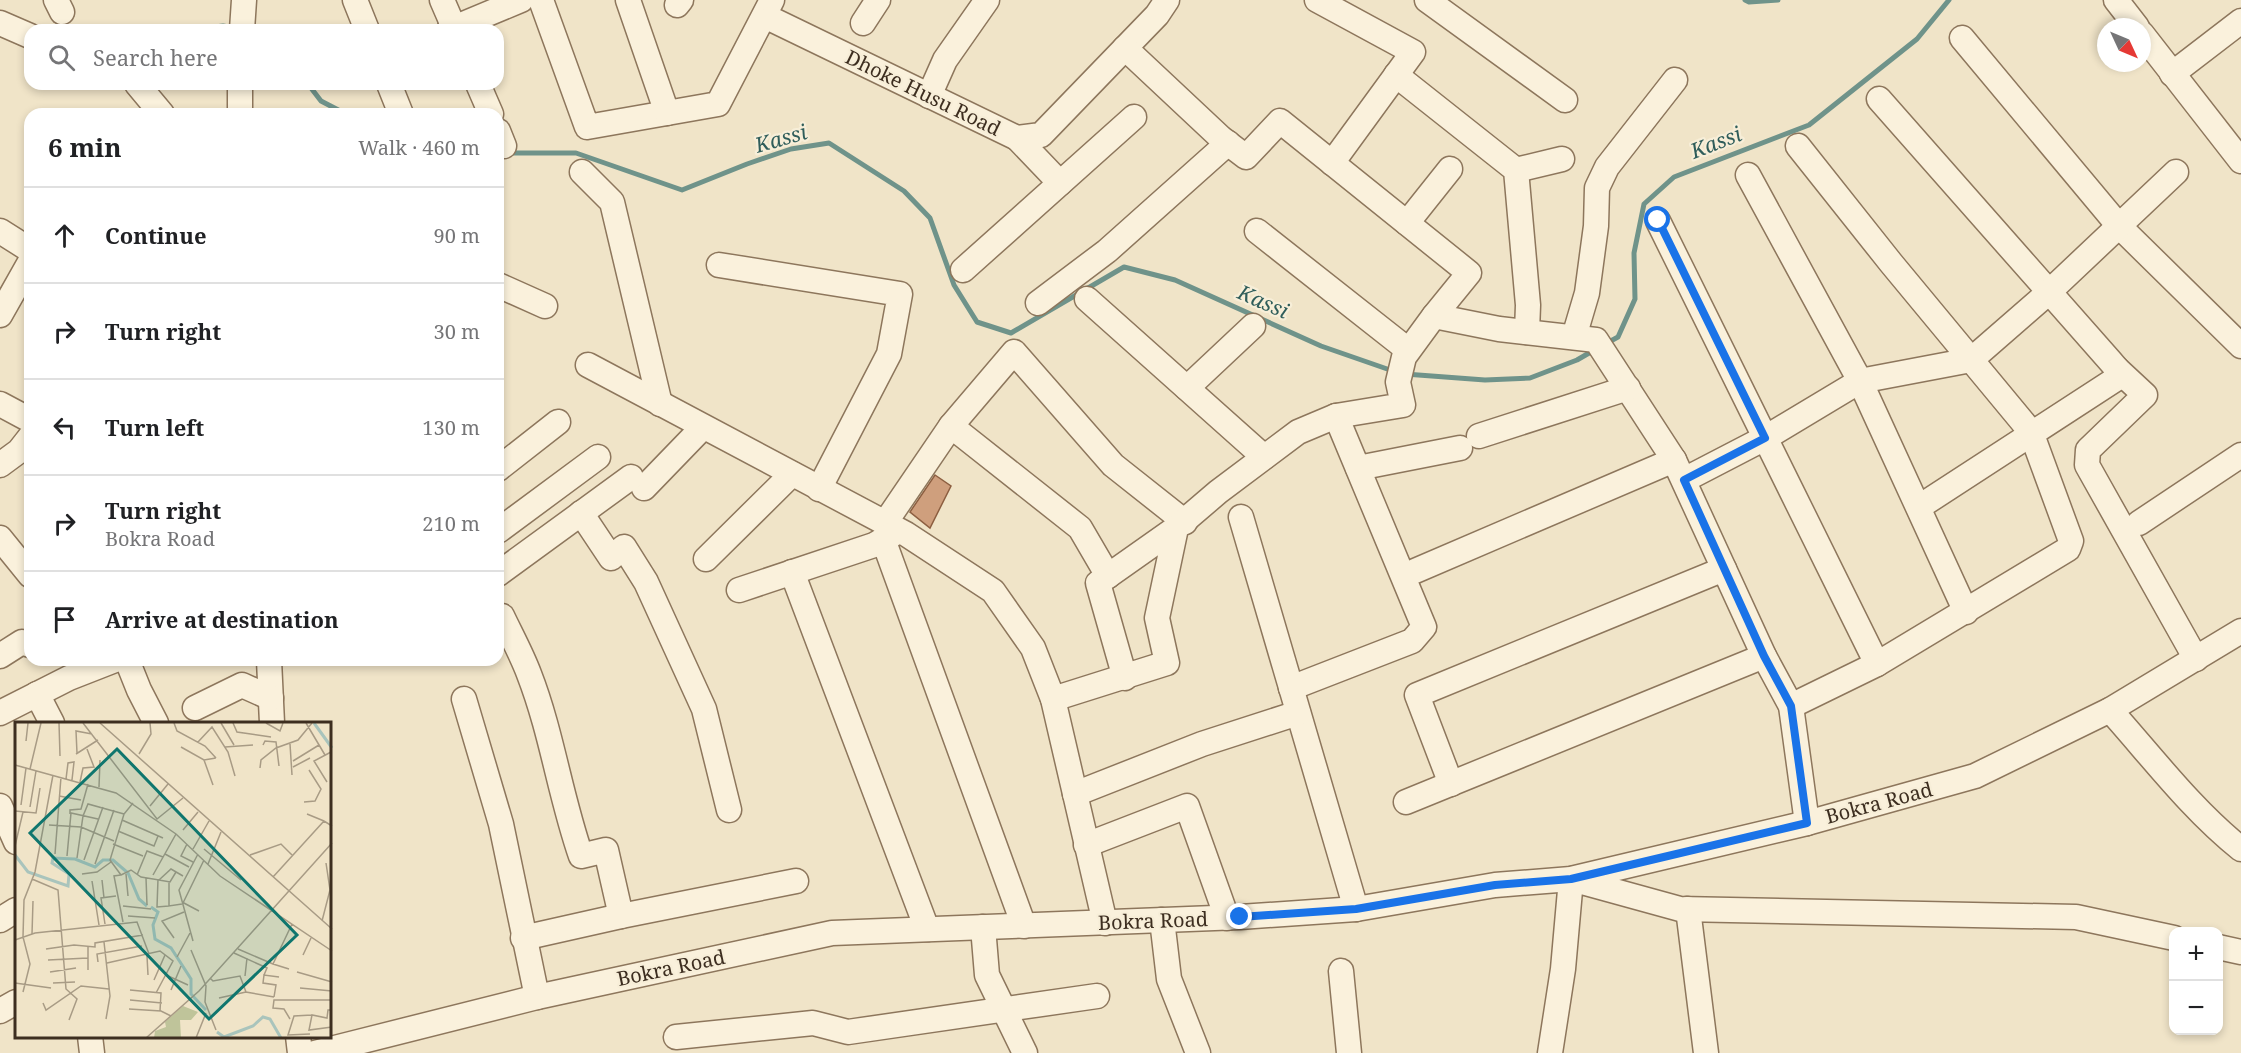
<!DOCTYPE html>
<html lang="en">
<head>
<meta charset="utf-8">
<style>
  :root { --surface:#fff; --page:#f2f2f2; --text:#202124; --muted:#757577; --line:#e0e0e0 }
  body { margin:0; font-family:"Noto Serif",serif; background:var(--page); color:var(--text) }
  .controls { position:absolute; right:18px; bottom:18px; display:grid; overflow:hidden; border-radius:12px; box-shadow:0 3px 9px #0003 }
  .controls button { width:54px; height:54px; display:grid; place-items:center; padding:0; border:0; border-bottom:2px solid var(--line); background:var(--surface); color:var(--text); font:30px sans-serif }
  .compass { position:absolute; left:2097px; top:18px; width:54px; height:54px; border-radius:50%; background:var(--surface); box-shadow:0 3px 9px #0003; rotate:134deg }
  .stop { position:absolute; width:18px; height:18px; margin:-14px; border:4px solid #1a73e8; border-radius:50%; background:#fff }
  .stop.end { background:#1a73e8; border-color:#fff; box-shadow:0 2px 6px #0008 }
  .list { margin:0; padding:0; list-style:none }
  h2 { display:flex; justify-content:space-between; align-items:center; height:78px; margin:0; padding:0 24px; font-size:26px }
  h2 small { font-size:20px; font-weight:400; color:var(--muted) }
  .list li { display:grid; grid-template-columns:39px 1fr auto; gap:18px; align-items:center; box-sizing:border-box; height:96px; padding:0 24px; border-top:2px solid var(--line) }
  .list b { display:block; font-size:22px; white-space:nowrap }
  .list p { margin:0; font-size:20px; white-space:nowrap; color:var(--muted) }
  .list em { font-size:20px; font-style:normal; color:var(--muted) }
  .icon { flex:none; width:33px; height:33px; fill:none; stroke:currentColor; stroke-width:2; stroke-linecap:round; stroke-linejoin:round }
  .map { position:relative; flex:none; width:2241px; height:1053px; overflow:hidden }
  .search { position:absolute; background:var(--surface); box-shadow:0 3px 9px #0003; left:24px; top:24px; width:480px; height:66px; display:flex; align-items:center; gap:15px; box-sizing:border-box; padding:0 21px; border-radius:18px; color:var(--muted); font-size:22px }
  .panel { position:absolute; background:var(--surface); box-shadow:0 3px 9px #0003; left:24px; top:108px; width:480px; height:558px; border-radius:18px }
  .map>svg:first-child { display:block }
</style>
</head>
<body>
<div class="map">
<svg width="2241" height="1053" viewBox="0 0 2241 1053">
  <rect width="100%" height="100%" fill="#f0e4c8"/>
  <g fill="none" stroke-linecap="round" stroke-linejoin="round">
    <g stroke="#6f938a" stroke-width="5">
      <path d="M1745,0L1749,2L1778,0"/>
      <path d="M189,30L223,26L235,28"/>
      <path d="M308,84L321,101L346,114"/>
      <path d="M508,153H576L682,190L747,164L791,149L829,143L904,191L930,218L954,285L977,322L1011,333L1124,267L1175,280L1321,346L1393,371"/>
      <path d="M1607,343L1618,337L1635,299L1634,253L1644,204L1674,177L1809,125L1917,39L1949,0"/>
      <path d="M1405,374L1485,380L1530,378L1577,360L1596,349"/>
    </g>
  </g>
  <path fill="#cf9f7d" stroke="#8d5f41" stroke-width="1.5" d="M935,475L951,486L930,528L910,512Z"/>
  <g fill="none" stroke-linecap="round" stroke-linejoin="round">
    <g stroke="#8d765c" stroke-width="27">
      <g id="minor">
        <path d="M56,0L62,12"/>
        <path d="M355,0L367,30"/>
        <path d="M442,0L455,30"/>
        <path d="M541,0L587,127L718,104L772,0"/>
        <path d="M628,0L667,113"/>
        <path d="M1317,0L1413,52L1332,163"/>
        <path d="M1427,0L1565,100"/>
        <path d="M2116,0L2137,27"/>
        <path d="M677,5L681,0"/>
        <path d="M771,19L1017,138L1041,135L1157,15L1167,0"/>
        <path d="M0,23L30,36"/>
        <path d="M863,23L878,0"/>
        <path d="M242,30L244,0"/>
        <path d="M449,30L521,0"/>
        <path d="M2142,34L2241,161"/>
        <path d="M1962,38L2119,226L2241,346"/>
        <path d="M1125,48L1221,138L1246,157L1280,121L1469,273L1434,316L1499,329L1596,340L1674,460L1764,656L1791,706L1807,823"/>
        <path d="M2172,74L2241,21"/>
        <path d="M1396,75L1516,170L1528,305L1527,332"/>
        <path d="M137,84L162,114"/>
        <path d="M240,84V114"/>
        <path d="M389,84L401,114"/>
        <path d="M478,84L491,114"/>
        <path d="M929,96L945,60L987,0"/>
        <path d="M1879,99L2111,362L2117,369L2119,377L1919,507"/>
        <path d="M498,131L504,146"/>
        <path d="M1017,138L1060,183"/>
        <path d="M1516,170L1562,159"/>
        <path d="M582,172L612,202L660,404"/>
        <path d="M1748,175L1860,381L1966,612"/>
        <path d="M1658,221L1877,664"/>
        <path d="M1407,223L1450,169"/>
        <path d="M0,231L30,250"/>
        <path d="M1257,231L1408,350"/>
        <path d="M719,265L900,294L889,354L819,489"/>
        <path d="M963,270L1134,117"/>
        <path d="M498,285L545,306"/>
        <path d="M1087,299L1264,457"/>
        <path d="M1038,303L1107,251L1228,143"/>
        <path d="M0,315L30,262"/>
        <path d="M1574,337L1587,293L1596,226L1597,188L1607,167L1675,80"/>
        <path d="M588,365L906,534L993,591L1033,648L1053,699L1105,923"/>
        <path d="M2117,369L2145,395L2088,450L2087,465L2196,659"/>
        <path d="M1187,388L1253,326"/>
        <path d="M0,404L30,420"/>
        <path d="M951,426L1014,352L1113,465L1185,522"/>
        <path d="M1479,436L1628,388"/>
        <path d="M0,465L19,451L30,437"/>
        <path d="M1358,468L1460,448"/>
        <path d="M498,469L558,422"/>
        <path d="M1684,480L1765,438L1860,381L1971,360L2049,292L2176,172"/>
        <path d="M644,488L703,427"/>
        <path d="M581,513L611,558L624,547L646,582L704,709L729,810"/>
        <path d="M1241,517L1356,909"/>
        <path d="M885,523L951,426L1080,528L1108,576"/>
        <path d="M2139,523L2241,455"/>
        <path d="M498,531L598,457"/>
        <path d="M0,538L30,575"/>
        <path d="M883,539L1024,926"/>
        <path d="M706,559L792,474"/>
        <path d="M1415,571L1674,460"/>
        <path d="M792,572L927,929"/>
        <path d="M498,574L631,477"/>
        <path d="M739,590L874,545L897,532"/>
        <path d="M502,616C511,635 522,655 529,674C552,733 560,796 581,856L606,850L621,916L796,881"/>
        <path d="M0,656L22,642L30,645"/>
        <path d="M127,660L139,690L156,723"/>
        <path d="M269,660L272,723"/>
        <path d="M1125,678L1098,583L1176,528"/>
        <path d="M1291,688L1412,641L1424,627L1336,416"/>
        <path d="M37,694L52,723"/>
        <path d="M464,699L501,824L537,997"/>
        <path d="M1053,699L1167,663L1157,618L1176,528L1218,492L1298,432L1336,416L1403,405L1398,382L1404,357L1434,316"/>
        <path d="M1791,706L1877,664L2068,549L2071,541L2031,432L1891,263L1798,146"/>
        <path d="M195,708L242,685L271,698"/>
        <path d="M2110,710C2152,757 2192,810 2241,849"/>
        <path d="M0,713L69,678L115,660"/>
        <path d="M1451,784L1417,695L1724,569"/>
        <path d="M1075,794L1202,744L1298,713"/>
        <path d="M1406,802L1764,656"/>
        <path d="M0,806L16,842"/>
        <path d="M1086,845L1187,806L1227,918"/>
        <path d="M1688,909L1706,1053"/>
        <path d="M0,920L16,910"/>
        <path d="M1162,920L1169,979L1198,1053"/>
        <path d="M983,927L987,975L1025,1053"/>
        <path d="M523,938L621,916"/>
        <path d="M2218,947L2241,952"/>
        <path d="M1341,971L1349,1053"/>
        <path d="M0,1011L16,1002"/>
        <path d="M90,1036L92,1053"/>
        <path d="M298,1036L300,1053"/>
        <path d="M676,1037L813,1023L848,1032L1097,996"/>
        <path d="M315,1053L537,997L832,933L1240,917L1356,909L1495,885L1571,879L1807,823L1975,776L2110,710L2241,631"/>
        <path d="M1550,1053L1563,969L1571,879L1680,909L2076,917L2174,938"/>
      </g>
    </g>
    <use href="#minor" stroke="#faf1dc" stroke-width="24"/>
  </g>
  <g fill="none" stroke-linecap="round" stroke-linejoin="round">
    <path stroke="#1a73e8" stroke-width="8" d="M1240,917L1356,909L1495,885L1571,879L1807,823L1791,706L1764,656L1684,480L1765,438L1658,220"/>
  </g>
  <g text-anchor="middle" stroke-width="4.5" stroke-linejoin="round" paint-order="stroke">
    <g font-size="20" fill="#3d2e20" stroke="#f7eed8">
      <text transform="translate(923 93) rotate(26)" y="7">Dhoke Husu Road</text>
      <text transform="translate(1879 803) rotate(-15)" y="7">Bokra Road</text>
      <text transform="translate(1153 921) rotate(-2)" y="7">Bokra Road</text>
      <text transform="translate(671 968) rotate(-12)" y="7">Bokra Road</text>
    </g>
    <g font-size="21" font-style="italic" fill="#2f5d5a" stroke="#f7eed8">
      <text transform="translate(781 139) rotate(-16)" y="7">Kassi</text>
      <text transform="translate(1716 143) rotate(-21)" y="7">Kassi</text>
      <text transform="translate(1263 302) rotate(24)" y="7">Kassi</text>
    </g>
  </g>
  <g transform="translate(15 722)">
    <rect width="316" height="316" fill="#f0e4c8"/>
    <path d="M168,284L183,290L176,298H165L166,316H139L140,309L151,305L150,300Z" fill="#bfc49a"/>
    <path fill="none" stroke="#a9c4bc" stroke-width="3" d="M299,1L317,26M0,133L13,150L53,164L54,152L37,141L38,136L60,137L80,145L88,138H98L113,151L124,177L132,184M136,185L143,190L138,203L140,217L156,226L176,257V272L191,288M202,310L209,315L238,304L248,295L255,297L266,316"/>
    <path fill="none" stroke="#a89b85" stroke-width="1.5" d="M44,1L45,34M68,1L142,97L168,76M85,1L317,207M159,1L162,9L190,24L201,36M206,1L219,23M218,1L222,10L256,15M251,1L265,9L268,1M291,1L310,33M11,19L13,1M183,20L197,5L213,30L220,54M275,22L277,53M248,23L250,19L261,20L264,44M166,25L189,38L201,36M210,25L238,23M62,31L61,9L77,12M61,32L83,18M124,32L136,12L135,1M189,38L198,63M278,39L304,23M0,43L101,71L161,112L205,154L317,229M278,45L295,36M245,46L246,38L261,26L283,18L297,1M15,47L26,1M51,57L53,41L59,40L57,58M65,60L68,46L79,45L72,27M312,60L299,39L316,30M84,65L85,38M44,74L66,78M289,80L300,79L306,67L294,48M6,83L11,46M135,84L153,62M15,85L21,49M0,89L21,91L25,66M55,92V88L66,87L73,62M292,92L309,99M107,98L148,116M34,103L66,105L99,119M168,108L183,90M103,109L139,124L143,114M98,122L128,134M172,122L166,134L178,140M0,124L8,90M178,127L194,99M189,127L226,158M40,132L46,55M150,132L174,145M235,133L266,122L278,134M52,134L56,91L83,97M62,136L68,94L73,82L109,92M69,138L88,85M80,142L99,88M193,142L206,110M67,152L82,150L96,140M111,152L113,174M106,153L116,148L126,155L144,158L156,147L168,154M122,153L132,129L148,135M138,153L161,112M258,155L309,99L317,104M131,156L132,183M17,157L43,168L51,267L62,277L54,298M143,157L142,185L154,184M87,158L89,176M144,158L155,160L161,150M77,159L84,203M154,159V184L167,182M167,180L184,189M168,181L189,138M108,184L136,187M113,194L140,196M307,199L315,168L311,141M108,200L99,154L106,153L95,138L109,92L118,81M90,202L86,176L101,174M17,212L18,179M159,216L147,199L169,190M0,218L20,211L122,200L134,232M178,219L164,168L183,132M89,220L95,274L91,297M73,225V248M31,227L59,223L80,225V221L128,213M223,227L258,242M176,228L191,264L190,280L201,308M219,231L252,246L249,253M288,233L296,216M132,234L133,253M162,235L175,211M33,238L73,236M83,240L82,232L127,224M92,241L145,229L158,239L141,271M274,247L258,242L277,202M35,250L61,246M282,250L317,260M151,253L173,263M230,254L232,236M195,256L198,259L225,254L231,270L259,275M139,258L150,233M0,261L36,266M38,261L60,260M285,266L317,269M115,268L146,271L145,289M156,268L166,244M8,270L15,242L8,215L9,178L20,150L38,53M259,275L261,263L248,261L249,253L264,255M204,276L231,270M115,278L147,281M28,281L31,288L66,264L94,267M114,287L146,289L156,294M317,288H313L312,296L297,293L294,308L317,305M275,297L269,287L258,286L259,278H317M295,312L273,313L279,294L297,293M131,316L184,269L317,121M181,316L191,291"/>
    <path fill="#0f766e" fill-opacity="0.15" stroke="#0f766e" stroke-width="3" d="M102,27L282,213L194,297L15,111Z"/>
    <rect width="316" height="316" fill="none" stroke="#3d2e20" stroke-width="3"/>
  </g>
</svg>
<div class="controls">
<button>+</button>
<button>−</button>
</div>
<svg class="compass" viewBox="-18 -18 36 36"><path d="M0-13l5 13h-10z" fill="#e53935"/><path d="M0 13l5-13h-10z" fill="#757577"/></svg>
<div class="stop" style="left:1658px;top:220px"></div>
<div class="stop end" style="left:1240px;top:917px"></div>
<div class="search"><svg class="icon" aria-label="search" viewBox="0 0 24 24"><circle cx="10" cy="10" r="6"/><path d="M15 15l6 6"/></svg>Search here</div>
<section class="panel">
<h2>6 min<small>Walk · 460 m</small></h2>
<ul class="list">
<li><svg class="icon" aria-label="ahead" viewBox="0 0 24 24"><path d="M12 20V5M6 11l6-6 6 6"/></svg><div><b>Continue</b></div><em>90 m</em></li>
<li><svg class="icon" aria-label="right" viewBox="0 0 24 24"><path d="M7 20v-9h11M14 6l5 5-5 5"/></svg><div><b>Turn right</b></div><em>30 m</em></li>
<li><svg class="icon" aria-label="left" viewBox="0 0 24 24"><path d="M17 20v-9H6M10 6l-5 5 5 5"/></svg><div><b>Turn left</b></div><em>130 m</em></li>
<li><svg class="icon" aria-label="right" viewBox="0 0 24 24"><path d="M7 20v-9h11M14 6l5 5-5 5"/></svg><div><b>Turn right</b><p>Bokra Road</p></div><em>210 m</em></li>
<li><svg class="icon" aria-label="arrive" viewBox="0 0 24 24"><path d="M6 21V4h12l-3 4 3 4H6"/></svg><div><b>Arrive at destination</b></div></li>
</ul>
</section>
</div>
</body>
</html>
